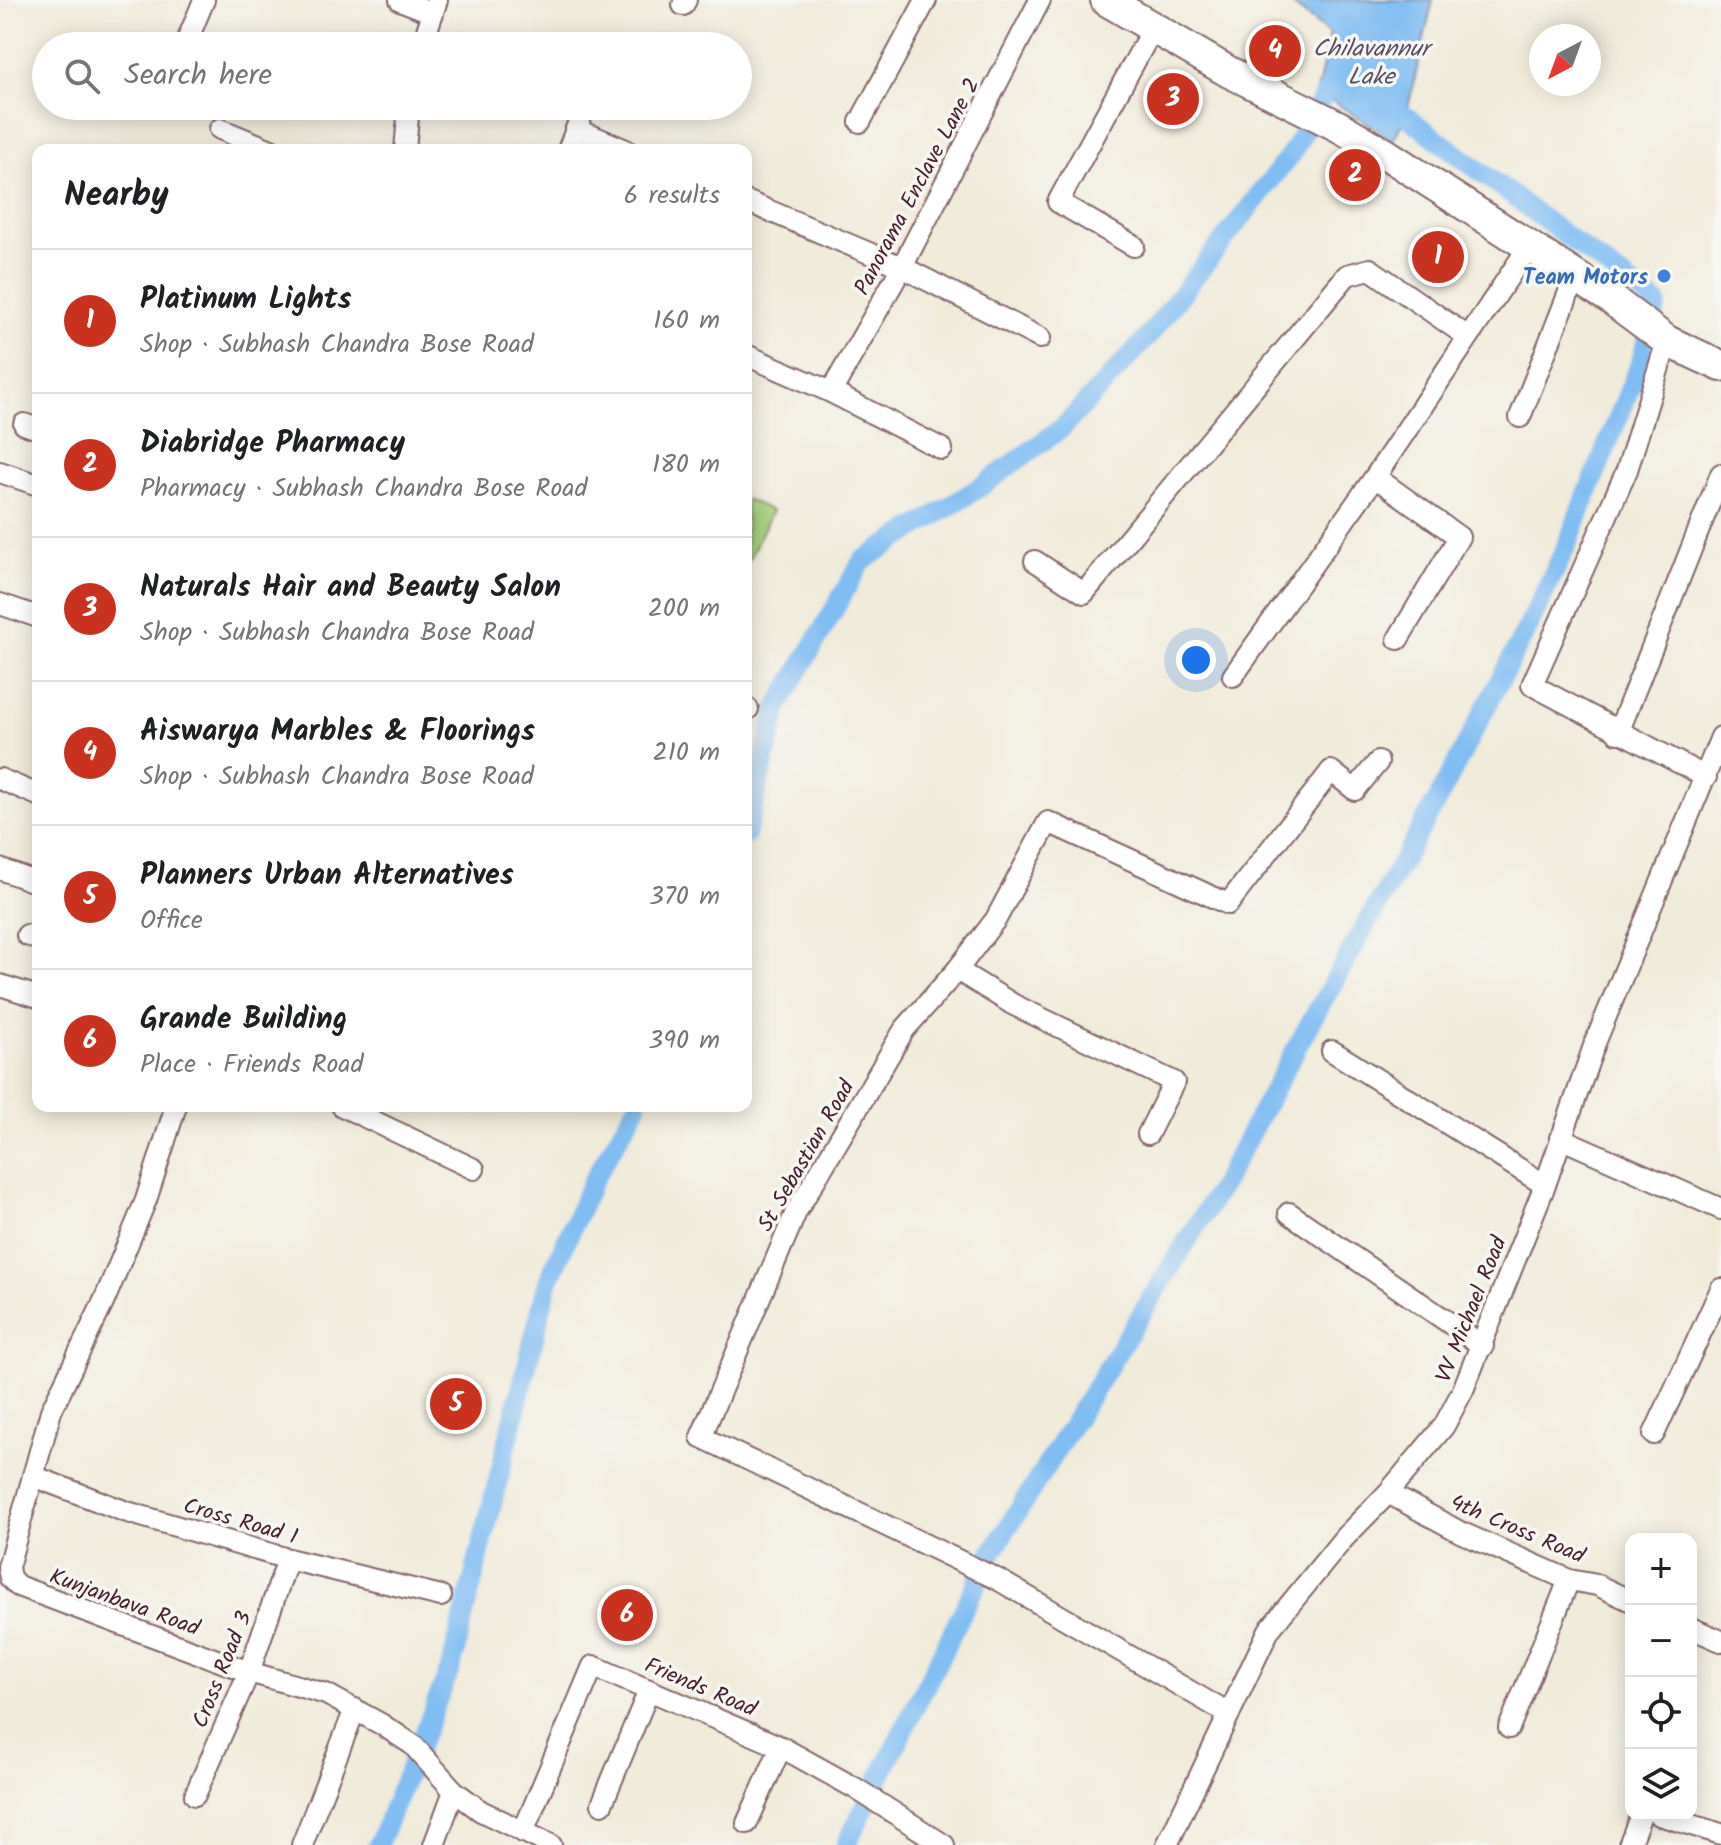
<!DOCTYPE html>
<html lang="en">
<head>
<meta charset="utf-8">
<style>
  :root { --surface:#fff; --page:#f6f6f6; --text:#202124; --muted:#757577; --line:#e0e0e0; --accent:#c8321e }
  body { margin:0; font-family:Kalam,sans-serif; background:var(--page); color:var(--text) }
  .controls { position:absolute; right:24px; bottom:24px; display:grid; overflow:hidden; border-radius:16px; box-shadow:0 4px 20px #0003 }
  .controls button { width:72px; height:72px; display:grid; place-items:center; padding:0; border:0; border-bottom:2px solid var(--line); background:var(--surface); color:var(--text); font:40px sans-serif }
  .compass { position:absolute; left:1529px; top:24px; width:72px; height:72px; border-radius:50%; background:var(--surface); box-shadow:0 4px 20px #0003; rotate:221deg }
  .you { position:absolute; left:1196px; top:660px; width:28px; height:28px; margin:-20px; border:6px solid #fff; border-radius:50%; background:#1a73e8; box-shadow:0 0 0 12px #1a73e833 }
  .badge { display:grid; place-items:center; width:52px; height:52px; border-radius:50%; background:var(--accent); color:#fff; font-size:26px; font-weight:700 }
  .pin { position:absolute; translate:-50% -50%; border:4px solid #fff; box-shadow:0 2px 8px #0006 }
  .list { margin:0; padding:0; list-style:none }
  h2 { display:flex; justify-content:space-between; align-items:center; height:104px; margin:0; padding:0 32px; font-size:34px }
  h2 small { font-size:26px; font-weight:400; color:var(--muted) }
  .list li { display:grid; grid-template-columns:52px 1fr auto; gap:24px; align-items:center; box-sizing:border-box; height:144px; padding:0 32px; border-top:2px solid var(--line) }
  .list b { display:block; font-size:30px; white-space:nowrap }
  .list p { margin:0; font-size:26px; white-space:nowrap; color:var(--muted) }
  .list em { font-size:26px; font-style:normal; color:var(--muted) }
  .icon { flex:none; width:44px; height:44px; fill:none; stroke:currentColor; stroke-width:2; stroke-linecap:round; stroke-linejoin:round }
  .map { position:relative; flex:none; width:1721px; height:1845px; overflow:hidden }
  .search { position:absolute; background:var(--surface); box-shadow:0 4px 20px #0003; left:32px; top:32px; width:720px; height:88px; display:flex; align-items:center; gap:20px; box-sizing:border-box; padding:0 28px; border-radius:44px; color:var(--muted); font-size:30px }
  .panel { position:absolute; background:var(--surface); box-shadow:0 4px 20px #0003; left:32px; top:144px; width:720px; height:968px; border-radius:16px }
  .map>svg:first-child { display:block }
</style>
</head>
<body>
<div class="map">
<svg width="1721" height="1845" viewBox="0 0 1721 1845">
  <rect width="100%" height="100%" fill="#f6f6f2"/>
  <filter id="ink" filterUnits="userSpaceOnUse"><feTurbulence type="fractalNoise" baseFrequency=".0125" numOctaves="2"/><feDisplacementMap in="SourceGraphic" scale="16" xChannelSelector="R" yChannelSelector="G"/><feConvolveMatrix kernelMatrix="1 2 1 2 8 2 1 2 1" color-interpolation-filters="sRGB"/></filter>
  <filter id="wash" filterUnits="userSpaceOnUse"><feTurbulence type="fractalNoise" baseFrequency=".006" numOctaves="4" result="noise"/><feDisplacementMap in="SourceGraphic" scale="32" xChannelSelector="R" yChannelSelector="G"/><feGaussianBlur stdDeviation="1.8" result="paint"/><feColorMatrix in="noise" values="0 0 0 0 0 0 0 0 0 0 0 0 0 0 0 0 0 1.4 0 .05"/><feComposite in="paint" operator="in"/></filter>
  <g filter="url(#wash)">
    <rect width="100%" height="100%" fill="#f1ebd9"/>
    <path fill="#a4cf7b" stroke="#777753" stroke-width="2" d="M746,499L772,511L746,566Z"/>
    <path fill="#80bdf3" stroke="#656e8f" stroke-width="2" d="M1286,0H1433L1406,116L1393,140L1317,91L1330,34Z"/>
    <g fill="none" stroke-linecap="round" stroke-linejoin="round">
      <g stroke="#80bdf3" stroke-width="20">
        <path d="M746,834L778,707L862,561L982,486L1063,427L1147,338L1292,153L1324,95"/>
        <path d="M378,1845L451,1667L548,1282L592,1182L637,1106"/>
        <path d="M846,1845L993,1551L1222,1185L1304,1034L1440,795L1530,623L1566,547L1641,361L1657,304L1406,116"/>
      </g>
    </g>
  </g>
  <g filter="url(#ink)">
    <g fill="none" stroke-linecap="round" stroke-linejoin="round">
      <g stroke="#846668" stroke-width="24">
        <g id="minor">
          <path d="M400,0L433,13"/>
          <path d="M683,5L686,0"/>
          <path d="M200,46L187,41L204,0"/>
          <path d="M422,46L437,0"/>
          <path d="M860,122L926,0"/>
          <path d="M220,129L271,150"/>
          <path d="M576,129L626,150"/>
          <path d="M405,150L409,106"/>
          <path d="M568,150L585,106"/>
          <path d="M746,201L902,267L1040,338"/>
          <path d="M1134,246L1058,202L1153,28"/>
          <path d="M1667,341L1627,470L1532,685L1706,777"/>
          <path d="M746,355L831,392L942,449"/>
          <path d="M831,392L902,267L1040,0"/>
          <path d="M1520,417L1575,277"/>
          <path d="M24,424L38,429"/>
          <path d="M0,472L38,485"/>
          <path d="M1375,477L1459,537L1398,639"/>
          <path d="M1035,561L1084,593L1347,275L1370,269L1468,337"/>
          <path d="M0,604L38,617"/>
          <path d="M1233,676L1375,477L1528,248"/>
          <path d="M746,708L748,709"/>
          <path d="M1618,733L1721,474"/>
          <path d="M0,779L38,795"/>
          <path d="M0,869L38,883"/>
          <path d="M27,935L38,939"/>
          <path d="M957,970L1014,1005L1174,1082L1148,1134"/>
          <path d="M0,985L38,997"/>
          <path d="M1332,1051L1545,1185"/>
          <path d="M176,1106L146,1200L104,1301L51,1411L8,1567L10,1578L18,1586L249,1672L326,1694L381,1724L413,1745L454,1791L481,1811L551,1845"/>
          <path d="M342,1106L474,1169"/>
          <path d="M1560,1138L1721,1209"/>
          <path d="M1289,1213L1483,1346"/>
          <path d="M1654,1434L1721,1289"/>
          <path d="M33,1476L124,1511L288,1559L441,1596"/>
          <path d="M1388,1493L1460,1532L1569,1580L1597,1585L1631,1601"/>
          <path d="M1691,1628L1721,1641"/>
          <path d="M1229,1714L997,1579L701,1437L796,1212L904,1030L957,970L996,919L1048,822L1228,904L1331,771L1355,790L1378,762"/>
          <path d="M1509,1728L1569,1580"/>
          <path d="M195,1795L249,1672L288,1559"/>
          <path d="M602,1804L649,1690"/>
          <path d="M1659,1815L1721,1834"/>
          <path d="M747,1823L781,1747"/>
          <path d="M523,1832L593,1666L781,1747L855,1788L944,1845"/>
          <path d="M302,1845L355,1709"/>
          <path d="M434,1845L454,1791"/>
          <path d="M1167,1845L1269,1630L1344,1538L1388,1493L1444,1426L1463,1390L1545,1185L1595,1043L1721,737"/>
          <path d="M1629,1845L1641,1815"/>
        </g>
      </g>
      <g stroke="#846668" stroke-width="34">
        <path id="secondary" d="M1106,0L1229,72L1338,126L1386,154L1611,299L1667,341L1721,366"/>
      </g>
      <use href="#minor" stroke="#fff" stroke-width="20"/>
      <use href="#secondary" stroke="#fff" stroke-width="30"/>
    </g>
  </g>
  <circle fill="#3f7fe0" stroke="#f6f6f2" stroke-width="3" cx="1664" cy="276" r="8"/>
  <g text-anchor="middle" stroke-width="7" stroke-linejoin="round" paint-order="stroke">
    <g font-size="22" fill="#4a1f2b" stroke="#f6f6f2">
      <text transform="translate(916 186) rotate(-62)" y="8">Panorama Enclave Lane 2</text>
      <text transform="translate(805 1155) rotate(-60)" y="8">St Sebastian Road</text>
      <text transform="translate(1470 1309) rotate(-68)" y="8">VV Michael Road</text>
      <text transform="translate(241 1520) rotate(16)" y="8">Cross Road 1</text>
      <text transform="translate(1518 1528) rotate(23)" y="8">4th Cross Road</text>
      <text transform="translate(125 1601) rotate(20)" y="8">Kunjanbava Road</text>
      <text transform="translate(221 1669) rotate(-68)" y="8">Cross Road 3</text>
      <text transform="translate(701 1686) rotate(23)" y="8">Friends Road</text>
    </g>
    <g font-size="22" font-weight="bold" fill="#366cbe" stroke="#f6f6f2" text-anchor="end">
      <text x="1648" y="284">Team Motors</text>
    </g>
    <g font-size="24" font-style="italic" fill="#5a4e67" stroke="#f6f6f2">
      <text x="1371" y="56">Chilavannur<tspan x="1371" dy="28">Lake</tspan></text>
    </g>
  </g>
</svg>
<div class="controls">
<button>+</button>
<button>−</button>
<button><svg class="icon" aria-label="locate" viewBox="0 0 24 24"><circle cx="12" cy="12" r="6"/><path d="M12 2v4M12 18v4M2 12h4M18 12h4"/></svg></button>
<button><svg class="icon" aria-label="layers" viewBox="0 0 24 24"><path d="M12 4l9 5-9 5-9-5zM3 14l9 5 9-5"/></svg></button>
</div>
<svg class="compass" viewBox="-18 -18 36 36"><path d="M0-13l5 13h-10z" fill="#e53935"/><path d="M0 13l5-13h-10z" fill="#757577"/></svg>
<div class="you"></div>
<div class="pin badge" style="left:1438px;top:257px">1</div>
<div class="pin badge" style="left:1355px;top:175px">2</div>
<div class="pin badge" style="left:1173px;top:99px">3</div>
<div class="pin badge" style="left:1275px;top:51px">4</div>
<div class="pin badge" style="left:456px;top:1404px">5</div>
<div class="pin badge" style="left:627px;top:1615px">6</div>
<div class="search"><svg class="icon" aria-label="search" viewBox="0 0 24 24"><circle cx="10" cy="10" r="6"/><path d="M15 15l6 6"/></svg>Search here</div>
<section class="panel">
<h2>Nearby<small>6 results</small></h2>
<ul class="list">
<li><span class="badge">1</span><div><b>Platinum Lights</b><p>Shop · Subhash Chandra Bose Road</p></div><em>160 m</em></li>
<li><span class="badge">2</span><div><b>Diabridge Pharmacy</b><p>Pharmacy · Subhash Chandra Bose Road</p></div><em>180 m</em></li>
<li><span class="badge">3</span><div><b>Naturals Hair and Beauty Salon</b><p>Shop · Subhash Chandra Bose Road</p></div><em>200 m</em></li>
<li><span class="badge">4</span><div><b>Aiswarya Marbles &amp; Floorings</b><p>Shop · Subhash Chandra Bose Road</p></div><em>210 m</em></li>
<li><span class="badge">5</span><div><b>Planners Urban Alternatives</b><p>Office</p></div><em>370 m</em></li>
<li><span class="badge">6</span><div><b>Grande Building</b><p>Place · Friends Road</p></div><em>390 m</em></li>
</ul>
</section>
</div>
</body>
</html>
